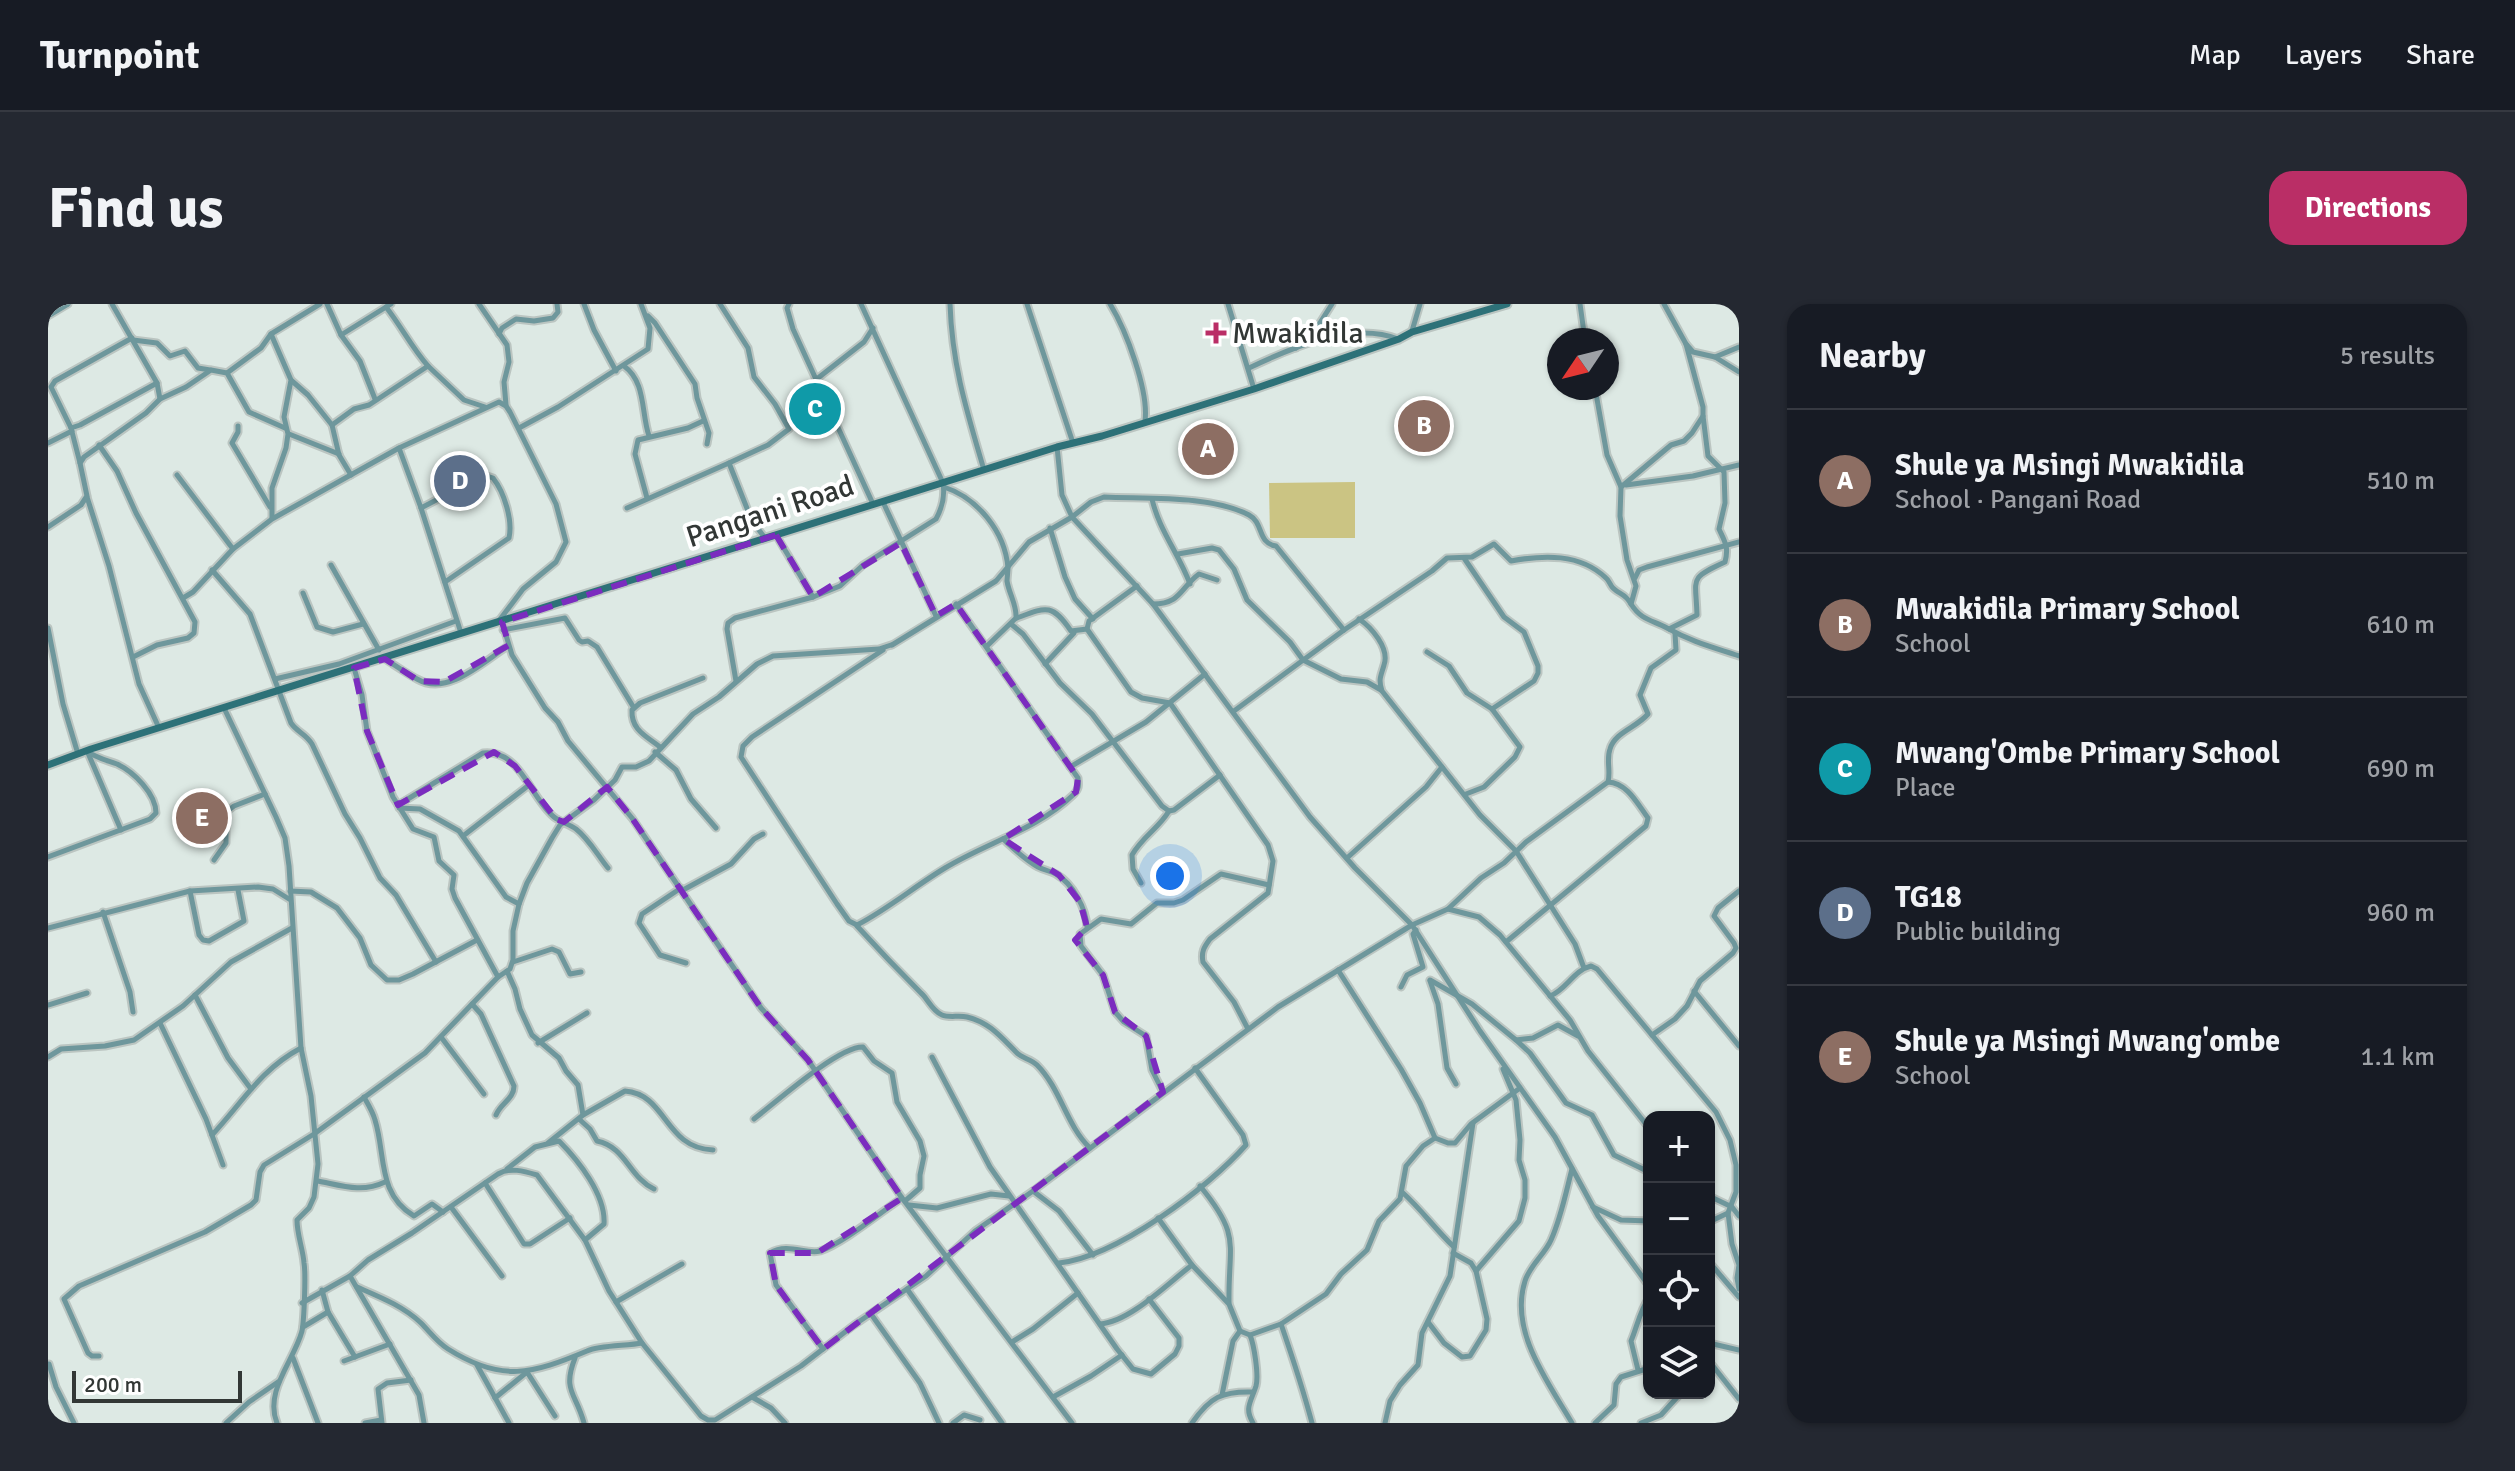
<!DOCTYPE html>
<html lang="en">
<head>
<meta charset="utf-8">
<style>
  :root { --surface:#171b24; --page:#242831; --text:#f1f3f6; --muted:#9ea1a6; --line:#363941; --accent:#ba2e66 }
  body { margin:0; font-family:Signika,sans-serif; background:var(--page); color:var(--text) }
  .controls { position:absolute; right:24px; bottom:24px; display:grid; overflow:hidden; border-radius:16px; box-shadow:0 2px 6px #0004 }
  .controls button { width:72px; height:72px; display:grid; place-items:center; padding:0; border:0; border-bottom:2px solid var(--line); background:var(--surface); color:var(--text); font:40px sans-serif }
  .compass { position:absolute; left:1499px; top:24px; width:72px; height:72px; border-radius:50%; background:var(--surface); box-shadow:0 2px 6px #0004; rotate:235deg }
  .scale { position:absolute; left:24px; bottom:20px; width:170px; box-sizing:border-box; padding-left:8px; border:4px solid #323735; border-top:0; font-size:22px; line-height:28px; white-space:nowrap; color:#323735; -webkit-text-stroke:6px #fff; paint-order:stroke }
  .you { position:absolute; left:1122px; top:572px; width:28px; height:28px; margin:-20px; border:6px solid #fff; border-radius:50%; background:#1a73e8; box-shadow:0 0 0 12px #1a73e833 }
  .badge { display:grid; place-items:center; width:52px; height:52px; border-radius:50%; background:var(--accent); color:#fff; font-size:26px; font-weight:700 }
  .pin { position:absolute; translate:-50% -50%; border:4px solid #fff; box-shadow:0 2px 8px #0006 }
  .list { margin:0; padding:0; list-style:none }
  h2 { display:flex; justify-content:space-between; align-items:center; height:104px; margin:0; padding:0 32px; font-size:34px }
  h2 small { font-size:26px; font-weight:400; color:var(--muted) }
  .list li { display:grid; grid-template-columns:52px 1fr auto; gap:24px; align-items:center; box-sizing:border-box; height:144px; padding:0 32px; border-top:2px solid var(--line) }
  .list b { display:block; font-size:30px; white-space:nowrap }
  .list p { margin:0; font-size:26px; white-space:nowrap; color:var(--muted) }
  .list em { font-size:26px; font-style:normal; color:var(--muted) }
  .icon { flex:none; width:44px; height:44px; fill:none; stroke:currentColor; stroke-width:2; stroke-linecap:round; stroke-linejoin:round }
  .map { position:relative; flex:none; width:1691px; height:1119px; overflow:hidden; border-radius:24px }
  header { display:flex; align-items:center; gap:48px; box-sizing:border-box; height:112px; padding:0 40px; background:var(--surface); border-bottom:2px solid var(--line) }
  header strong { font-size:38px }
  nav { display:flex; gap:44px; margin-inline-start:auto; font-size:28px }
  .intro { display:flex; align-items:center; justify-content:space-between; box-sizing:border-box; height:192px; padding:0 48px }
  h1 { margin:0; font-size:56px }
  .button { padding:20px 36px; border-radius:24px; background:var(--accent); color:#fff; font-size:28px; font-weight:700 }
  main { display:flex; gap:48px; padding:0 48px }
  aside { flex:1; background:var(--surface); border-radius:24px; box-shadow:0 2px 6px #0004 }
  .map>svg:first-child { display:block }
</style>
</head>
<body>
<header>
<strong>Turnpoint</strong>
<nav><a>Map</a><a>Layers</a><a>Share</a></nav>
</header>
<div class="intro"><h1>Find us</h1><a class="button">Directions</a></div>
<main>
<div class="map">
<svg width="1691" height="1119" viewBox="0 0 1691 1119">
  <rect width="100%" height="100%" fill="#dde9e4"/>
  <path fill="#cbc483" d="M1307,178V234H1222L1221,179Z"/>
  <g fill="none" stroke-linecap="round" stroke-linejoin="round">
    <g stroke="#bbc5c1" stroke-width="9">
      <g id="minor">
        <path d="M279,0L293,31L312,57L327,95"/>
        <path d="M431,0L459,41L461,58L456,78L458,101"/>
        <path d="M536,0L546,26L568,67"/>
        <path d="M672,0L700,44L706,73L727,100L741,125L720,141L681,159L704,217L717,234"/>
        <path d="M741,0L739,4L745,25L825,200"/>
        <path d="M902,0C904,61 919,108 936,166"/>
        <path d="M979,0L1025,139"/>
        <path d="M1062,0C1078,26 1101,87 1097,117"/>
        <path d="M1180,0L1206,85"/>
        <path d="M1532,0L1537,36"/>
        <path d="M1616,0L1638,40L1645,48L1667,53L1691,68"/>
        <path d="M338,3C353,22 364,44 380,62"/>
        <path d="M0,12L20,0"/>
        <path d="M600,12L607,19L647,80L649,94L661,129L659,140"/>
        <path d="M1364,27L1372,0"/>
        <path d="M223,30L243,76L236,113L240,130L238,144L224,184V214"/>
        <path d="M451,30L454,24L468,15L486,17L505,14L510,8L509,0"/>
        <path d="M293,31L343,0"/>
        <path d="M85,36L109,39L122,52L137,47L150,64L162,66"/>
        <path d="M1248,44L1270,22L1284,0"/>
        <path d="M1667,53L1691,43"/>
        <path d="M576,62C598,78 593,108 601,132"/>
        <path d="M1201,64C1243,44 1303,17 1350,35"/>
        <path d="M179,69L213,44L223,30L272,0"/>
        <path d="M770,74L816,38L825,24"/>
        <path d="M244,77L260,91L284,121L291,151L303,171"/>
        <path d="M1547,84L1559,151L1573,183L1572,212L1579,256L1588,282L1583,300C1593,316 1604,316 1619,324C1644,338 1664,343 1691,352"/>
        <path d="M112,95L138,83L163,66L179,69L201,108L237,124"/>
        <path d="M284,121L306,105L321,101L380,62L416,96L437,103"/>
        <path d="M190,122V128L184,139L222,203"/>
        <path d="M23,124L32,121L109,79"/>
        <path d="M471,124L510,103L600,45L602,24L593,0"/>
        <path d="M241,130L291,150"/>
        <path d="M0,139L24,127"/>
        <path d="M51,141L69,167L88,209L147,318L146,329L140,334L109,341L85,353"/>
        <path d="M351,144L373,204L413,329"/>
        <path d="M32,159L23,124L3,83L7,77L84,34"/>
        <path d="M129,171L185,245"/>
        <path d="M1578,181L1645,172L1691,161"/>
        <path d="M896,183C929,194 957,227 960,264C960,265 959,276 959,277C961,290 969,301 968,314L939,342"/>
        <path d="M1573,183L1623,141L1636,137L1644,129L1655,112V103L1638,40"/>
        <path d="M39,193L61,262L91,380L111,424"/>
        <path d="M599,194L587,150L590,136L640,124L655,117"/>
        <path d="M1104,195C1111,226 1131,250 1142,280"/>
        <path d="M835,198L888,312"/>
        <path d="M373,204L436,171L445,174C456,188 465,216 461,234L397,278"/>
        <path d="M579,204L681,159"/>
        <path d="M0,223L33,201L39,192L32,159L36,153L98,109L112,95L109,79L64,0"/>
        <path d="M1002,224L1017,273L1027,295L1045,315"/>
        <path d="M728,231L765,293"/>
        <path d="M1130,250L1164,244L1171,246L1186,265L1199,296L1242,338L1255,356L1293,375L1319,378L1333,386"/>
        <path d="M1416,254L1456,313L1476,328L1490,362V369L1486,377L1444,405"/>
        <path d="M283,261L331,346"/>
        <path d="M164,266L202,310L243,419C249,428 258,430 264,440L297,510L312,534L332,574L348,591L388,658"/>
        <path d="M1587,274L1591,266L1599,263L1691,238"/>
        <path d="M1089,282L1041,317L1039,325L1083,388L1094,394L1122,399L1220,541L1225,557L1220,589L1162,635C1156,643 1153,648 1155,658L1186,698L1200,725"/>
        <path d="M255,289L269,323L285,328L315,320"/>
        <path d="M135,294L145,288L185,245L224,215L351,144L451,98L458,102L462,108L508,200L518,238L508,258L475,285L450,318"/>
        <path d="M1105,300C1133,300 1132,284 1151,270L1169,276"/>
        <path d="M969,314C998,303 1004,299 1023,327L1039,325"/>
        <path d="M1311,315C1323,323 1342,344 1336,361C1333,372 1330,375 1334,387L1432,511L1468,547L1527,640L1536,664"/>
        <path d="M454,318L464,351L497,404L510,418L520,437L584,514L713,704L760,756L854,894L1024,1119"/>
        <path d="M963,320L975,330L1012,379L1044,410L1114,502L1121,507L1126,506L1172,471"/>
        <path d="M0,324L15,400L30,450"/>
        <path d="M1621,325L1649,311C1648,273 1640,275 1677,258C1681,243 1677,238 1671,225L1677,199L1676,168L1660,152L1655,112"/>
        <path d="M455,326L517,314L531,336L534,338L540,337L549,343L586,404"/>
        <path d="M1296,326L1228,242C1209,239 1216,219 1201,211C1163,191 1099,195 1056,193L1043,198L1024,213L1105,300L1262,513L1307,564L1364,621L1432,727L1507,833L1550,912L1601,982"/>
        <path d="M844,341L948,277L981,238L1024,213L1014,191L1009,143"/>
        <path d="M835,346L704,433L695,442L693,453L789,600L801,617L809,621C840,605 867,582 897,564C938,539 990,525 1025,491C1031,485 1031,482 1030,474L908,300"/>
        <path d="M1379,348L1401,362L1419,389L1444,405L1472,443L1467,453L1436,483L1418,490"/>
        <path d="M337,355C348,362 358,369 369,375C400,393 436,357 460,342"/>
        <path d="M997,360L1026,329"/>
        <path d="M306,364L314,391L319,427L345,493L365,525L386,533L391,557L406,571L404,585L407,594L450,673"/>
        <path d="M227,375L291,360L408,317"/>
        <path d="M688,377L679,325L680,319L687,314L765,293L792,282L815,261L888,215C894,204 897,191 895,179L813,0"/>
        <path d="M176,404L228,513L237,534L241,562L253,744L263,792L270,860L266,893L261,904L249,916C249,931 255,945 256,959C258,970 256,1017 254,1027C246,1057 216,1087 229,1119"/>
        <path d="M1186,407L1296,326L1384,267L1399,254L1424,253L1446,240L1463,257C1495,251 1532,249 1558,274C1561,276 1562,281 1565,284C1572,291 1577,289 1583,300"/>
        <path d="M612,443C598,432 583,426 584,406L592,399L655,374"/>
        <path d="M607,448L628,466L643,495L668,524"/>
        <path d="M40,449L73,526"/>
        <path d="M1022,463L1098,418L1157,370"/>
        <path d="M350,501L435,449C473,445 482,494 506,513C512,518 521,520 528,525C541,535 550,552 560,564"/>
        <path d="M351,504L372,505L411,527L458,593L471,600"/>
        <path d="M415,532L481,481"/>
        <path d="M955,535C966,545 977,556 990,563C996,566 1002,567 1008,570C1025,580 1038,604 1039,623"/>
        <path d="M0,553L102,515L108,509C108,490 86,468 69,460C58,456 48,454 39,447"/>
        <path d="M1299,554L1378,483L1394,463"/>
        <path d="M166,556L178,539V508L186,502L217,490"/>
        <path d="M1093,579L1085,565L1084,551C1094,533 1111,524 1121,507"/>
        <path d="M633,584L594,610L591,619L612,651L638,659"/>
        <path d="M635,586L683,560L706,535L715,530"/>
        <path d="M142,587L151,631L155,636L161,637L196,617L190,586"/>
        <path d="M242,587L263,588L289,604L312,634L323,661L339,676H351L365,670L429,636"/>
        <path d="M1400,605L1431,613L1452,631L1522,716L1540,747L1601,824"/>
        <path d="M55,608L82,688L85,708"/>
        <path d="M809,622C830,645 851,667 873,689C880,695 884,707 894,711C901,714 911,711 919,713C941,718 953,733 968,748C973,754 983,755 989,761C1013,785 1018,821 1042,844"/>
        <path d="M0,624L142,587L210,583L225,585L241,595"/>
        <path d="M1458,638L1598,522L1600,514C1589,499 1579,479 1560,478"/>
        <path d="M465,658L504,645L511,648L522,670L533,668"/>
        <path d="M1290,666L1353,765L1372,799L1387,834L1400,839H1407L1423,820L1472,784"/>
        <path d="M459,667L467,685L472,705L484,731L511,754L518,767L530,781L535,811"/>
        <path d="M1382,676L1424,700L1468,736L1482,749L1518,799L1544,811L1566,851L1601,868"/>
        <path d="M1382,677L1390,700L1399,764L1408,780"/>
        <path d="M1353,683L1359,671L1375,663L1365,630L1368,626"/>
        <path d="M1646,687L1691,742"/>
        <path d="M147,691L180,754L203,785"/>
        <path d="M1502,692C1518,686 1526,666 1543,662L1549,665L1668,808L1682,836L1688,861V888L1680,909L1684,940L1691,961L1689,974L1691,985"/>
        <path d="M424,700L433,710L466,782C466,795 453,799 448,811"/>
        <path d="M0,701L39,689"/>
        <path d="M112,719L158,815L175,861"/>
        <path d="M1604,731L1627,715L1639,702L1652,677L1685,649L1688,644L1686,639L1666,612L1670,604L1691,587"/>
        <path d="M393,733L436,790"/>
        <path d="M1468,736L1485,734L1510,721L1530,732"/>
        <path d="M490,739L539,709"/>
        <path d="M0,753L13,745L57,742L86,736L135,702L183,658L244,624"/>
        <path d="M884,753L942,863L1069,1045L1085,1065L1103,1070L1127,1050L1131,1042V1034L1101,995"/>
        <path d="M1115,788L1104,766L1098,732L1076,718L1067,708L1055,671L1033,642L1032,630L1053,615L1083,620L1109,599H1126L1135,596L1173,570L1221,581"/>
        <path d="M316,793C320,800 325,808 327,816C338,851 329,890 366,912L384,900L395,908"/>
        <path d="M531,815L542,825L549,837C578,843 581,873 606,885"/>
        <path d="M706,815C728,798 791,742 815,743L826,757L844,769L849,798L872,837L876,852L872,871V884L857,897"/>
        <path d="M164,831C194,799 213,765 253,744"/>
        <path d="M500,839L535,811L577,787C619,790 616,844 665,846"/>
        <path d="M459,865L487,843L511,837C530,856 558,891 556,920L537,936"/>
        <path d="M270,877C295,882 314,889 337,878"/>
        <path d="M437,879L476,940H482L522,914"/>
        <path d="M1152,882C1194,933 1180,939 1181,999"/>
        <path d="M985,887L1011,907L1045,951"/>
        <path d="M1354,888C1375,907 1386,924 1406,943"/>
        <path d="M1661,892L1684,903L1691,912"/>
        <path d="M861,901L889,904L943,890L961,892"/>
        <path d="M403,903L454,972"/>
        <path d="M1545,903L1573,916L1601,917"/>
        <path d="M1110,914L1144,961L1181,1000L1192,1027L1202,1031L1233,1020"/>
        <path d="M1661,918L1680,909"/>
        <path d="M1661,958L1691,993"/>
        <path d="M1011,959C1068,953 1160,884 1198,841L1195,831L1147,764"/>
        <path d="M1428,967L1471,917L1477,894V876L1471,856L1472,836L1468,796L1455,765"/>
        <path d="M302,972L371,1091L376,1119"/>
        <path d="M309,983C332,993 355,1002 373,1019C382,1028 389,1038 400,1045C454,1079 484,1070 539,1047C552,1041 579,1042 594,1039"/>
        <path d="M859,985L954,1119"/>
        <path d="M274,986L280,1008L307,1053"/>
        <path d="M568,998L634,960"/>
        <path d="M254,999L302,972L320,956L364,929L450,870C462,863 476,867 489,871L537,936L561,987L594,1039L653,1112L660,1116H667L753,1062L806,1021L878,972L927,927L985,887L1230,703L1364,621L1400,605L1433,574L1456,559L1478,538L1560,478C1563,467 1558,456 1562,445C1567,428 1588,424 1600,410L1592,391L1603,364L1628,346L1627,329"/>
        <path d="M823,1010L872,1079L891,1119"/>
        <path d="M1380,1018L1396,1039L1414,1053L1422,1052L1438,1026L1439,1015L1428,967L1423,959L1405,949"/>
        <path d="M1052,1020C1082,1018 1120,979 1144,961"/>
        <path d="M255,1023L280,1008"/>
        <path d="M1202,1031C1206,1041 1211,1071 1208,1082C1203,1098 1196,1104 1205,1119"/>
        <path d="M964,1038L985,1025L1030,989"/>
        <path d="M1661,1039L1691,1046"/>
        <path d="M775,1045L728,981L722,949C740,938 758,951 772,947C794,940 833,908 854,894"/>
        <path d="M51,1052H44L40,1049L16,995L31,982L157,928L203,901L208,896L212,868L216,861L266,830L377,749L450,673L462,665L465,656V627L471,600L479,579L504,534L512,521L546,496L567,476L574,463H588L601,457L645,410L671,393L709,360L725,352L831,345L843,341"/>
        <path d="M245,1054L270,1119"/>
        <path d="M527,1054C514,1087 528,1089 536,1119"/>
        <path d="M296,1057L342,1040"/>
        <path d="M1661,1057L1691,1095"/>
        <path d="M1,1060L8,1083L26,1119"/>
        <path d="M429,1061L461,1119"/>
        <path d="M1590,1066L1583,1037C1589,1023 1592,1006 1601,994"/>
        <path d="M1174,1091L1185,1037L1192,1027"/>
        <path d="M704,1093L723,1104L737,1119"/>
        <path d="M1005,1093L1043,1072L1074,1051"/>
        <path d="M447,1094L479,1068L507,1112"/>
        <path d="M178,1119L201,1098L230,1078"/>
        <path d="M317,1119L333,1116"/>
        <path d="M334,1119L330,1085L339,1079L363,1076"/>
        <path d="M905,1119L916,1111L932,1116"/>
        <path d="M1144,1119C1162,1093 1174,1087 1205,1088"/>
        <path d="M1264,1119C1255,1085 1244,1052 1233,1020L1278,990L1293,970L1319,946L1331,917L1352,895L1358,862L1375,842L1387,834"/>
        <path d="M1337,1119L1342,1097L1352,1081L1370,1061L1374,1029L1402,972L1425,819"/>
        <path d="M1524,1119C1500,1078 1461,1027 1477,977C1482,961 1497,950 1503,936C1513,914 1518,888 1524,865"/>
        <path d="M1547,1119L1566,1101L1568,1080L1573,1073L1601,1064"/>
        <path d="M1593,1119L1613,1111L1633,1089"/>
      </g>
    </g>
    <g stroke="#bbc5c1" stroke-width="11">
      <path id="secondary" d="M0,461L43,445L1009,143L1054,132L1206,85L1351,35L1364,28L1459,0"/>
    </g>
    <use href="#minor" stroke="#6e979c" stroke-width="5"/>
    <use href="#secondary" stroke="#2d7178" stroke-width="7"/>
  </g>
  <path fill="none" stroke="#7b2cbf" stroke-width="6" stroke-dasharray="16 10" stroke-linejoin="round" d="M728,231L765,293L853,239L888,312L908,300L1030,474L1028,488L955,535L1011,571L1032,598L1039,623L1027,636L1055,671L1067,708L1098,732L1115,788L775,1045L728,981L722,949H769L854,894L760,756L713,704L584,514L559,483L516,518L508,515L467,462L446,448L350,501L319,427L306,364L337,355L371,377L396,378L461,341L454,318Z"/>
  <path fill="#ba2e66" stroke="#fff" stroke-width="3" d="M1164 17h8v8h8v8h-8v8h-8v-8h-8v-8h8z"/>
  <g text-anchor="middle" stroke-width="8" stroke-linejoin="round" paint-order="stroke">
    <g font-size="30" fill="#323735" stroke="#fff" text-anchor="start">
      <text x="1184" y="39">Mwakidila</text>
    </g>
    <g font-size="30" fill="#323735" stroke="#fff">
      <text transform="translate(722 207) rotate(-18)" y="10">Pangani Road</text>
    </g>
  </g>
</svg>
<div class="controls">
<button>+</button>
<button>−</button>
<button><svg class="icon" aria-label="locate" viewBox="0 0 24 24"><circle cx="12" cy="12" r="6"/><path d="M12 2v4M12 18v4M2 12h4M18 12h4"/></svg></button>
<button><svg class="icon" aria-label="layers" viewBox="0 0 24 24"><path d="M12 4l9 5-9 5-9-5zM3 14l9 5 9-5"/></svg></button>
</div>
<svg class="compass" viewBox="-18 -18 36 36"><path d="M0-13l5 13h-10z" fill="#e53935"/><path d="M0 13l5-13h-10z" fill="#9ea1a6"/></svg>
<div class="scale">200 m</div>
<div class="you"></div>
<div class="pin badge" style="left:1160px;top:145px;background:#8d6e63">A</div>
<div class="pin badge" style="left:1376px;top:122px;background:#8d6e63">B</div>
<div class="pin badge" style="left:767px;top:105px;background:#0f9aa8">C</div>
<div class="pin badge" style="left:412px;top:177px;background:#5c6f8a">D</div>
<div class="pin badge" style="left:154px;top:514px;background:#8d6e63">E</div>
</div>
<aside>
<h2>Nearby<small>5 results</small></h2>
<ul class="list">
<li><span class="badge" style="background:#8d6e63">A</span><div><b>Shule ya Msingi Mwakidila</b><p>School · Pangani Road</p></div><em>510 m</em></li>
<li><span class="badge" style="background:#8d6e63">B</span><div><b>Mwakidila Primary School</b><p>School</p></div><em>610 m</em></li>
<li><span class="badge" style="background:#0f9aa8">C</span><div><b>Mwang'Ombe Primary School</b><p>Place</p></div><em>690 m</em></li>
<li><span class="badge" style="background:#5c6f8a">D</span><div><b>TG18</b><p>Public building</p></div><em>960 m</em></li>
<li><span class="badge" style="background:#8d6e63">E</span><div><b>Shule ya Msingi Mwang'ombe</b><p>School</p></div><em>1.1 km</em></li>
</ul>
</aside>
</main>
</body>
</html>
